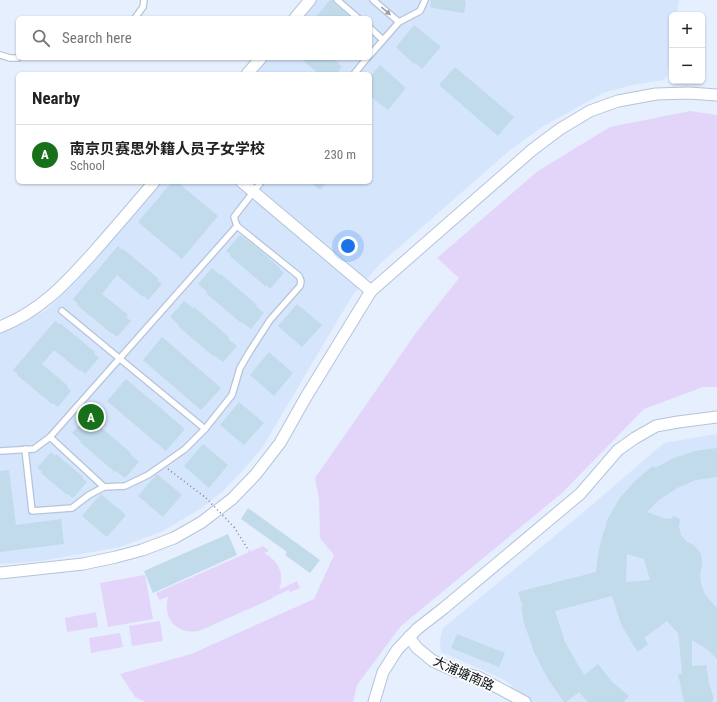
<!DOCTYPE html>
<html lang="en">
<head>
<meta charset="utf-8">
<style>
  :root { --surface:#fff; --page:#f6f6f6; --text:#222; --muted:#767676; --line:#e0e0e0; --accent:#18701a }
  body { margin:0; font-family:"Roboto Condensed","Noto Sans SC",sans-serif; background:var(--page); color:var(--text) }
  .controls { position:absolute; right:12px; top:12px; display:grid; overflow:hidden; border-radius:6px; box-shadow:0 1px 3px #0004 }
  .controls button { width:36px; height:36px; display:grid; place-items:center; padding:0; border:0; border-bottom:1px solid var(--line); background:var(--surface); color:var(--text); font:20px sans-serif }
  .you { position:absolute; left:348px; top:246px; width:14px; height:14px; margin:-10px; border:3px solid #fff; border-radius:50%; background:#1a73e8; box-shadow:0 0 0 6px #1a73e833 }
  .badge { display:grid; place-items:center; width:26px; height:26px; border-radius:50%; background:var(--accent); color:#fff; font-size:13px; font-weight:700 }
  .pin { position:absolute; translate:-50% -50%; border:2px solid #fff; box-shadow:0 1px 4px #0006 }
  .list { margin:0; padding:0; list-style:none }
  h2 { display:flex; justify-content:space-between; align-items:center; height:52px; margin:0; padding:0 16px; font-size:17px }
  h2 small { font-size:13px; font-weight:400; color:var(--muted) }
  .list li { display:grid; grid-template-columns:26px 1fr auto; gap:12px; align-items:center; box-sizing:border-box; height:60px; padding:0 16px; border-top:1px solid var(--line) }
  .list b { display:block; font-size:15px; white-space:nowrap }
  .list p { margin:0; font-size:13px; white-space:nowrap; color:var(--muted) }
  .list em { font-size:13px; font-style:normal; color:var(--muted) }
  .icon { flex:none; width:22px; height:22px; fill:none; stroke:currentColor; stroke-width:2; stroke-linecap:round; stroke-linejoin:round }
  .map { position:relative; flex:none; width:717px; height:702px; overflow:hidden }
  .search { position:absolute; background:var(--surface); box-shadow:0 1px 3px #0004; left:16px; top:16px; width:356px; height:44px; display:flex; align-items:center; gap:10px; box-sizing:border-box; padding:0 14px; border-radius:6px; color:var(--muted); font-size:15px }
  .panel { position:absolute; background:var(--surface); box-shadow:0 1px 3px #0004; left:16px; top:72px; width:356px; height:112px; border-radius:6px }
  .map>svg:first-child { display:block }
</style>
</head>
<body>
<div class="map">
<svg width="717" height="702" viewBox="0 0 717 702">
  <rect width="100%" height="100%" fill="#e6effd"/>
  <g fill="#d5e5fc">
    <path d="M311,0H679L677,15H672V43L667,76L664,80L632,85L603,93L542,127L509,151L380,264L352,296L262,448L243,470L224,490L202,508L163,531L120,547L41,561L0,564V329L32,317L43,312L52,305L157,182H370V74H248L262,58H370V18H296Z"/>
    <path d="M717,434V702H531L503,679L441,652L440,640L442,629L586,510L664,443Z"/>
  </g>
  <g fill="#e3d5f9">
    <path d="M690,111L717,115V387H703L644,409L562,493L401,626L357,685L353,702H146L135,697L120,674L191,654L314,599L334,555L320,538L319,499L315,478L418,330L459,278L437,258L538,171L610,127Z"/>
    <path d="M263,546L269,551L264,553C279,561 285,575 279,590L297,581L300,588L290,592L289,590L275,596L271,599L199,631C177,635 162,618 168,597L159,600L156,593Z"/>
    <path d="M145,575L153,619L108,627L100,583Z"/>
    <path d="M96,612L98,627L67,632L65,618Z"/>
    <path d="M160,621L163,641L132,646L129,626Z"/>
    <path d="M120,633L123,647L91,653L89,638Z"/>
  </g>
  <g fill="#c1dbeb" fill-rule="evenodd">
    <path d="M330,0H333L334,3L351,18H315Z"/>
    <path d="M431,0H465V1L466,2L464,13L439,9L430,7Z"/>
    <path d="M414,25L441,47L422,69L415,63L414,64L396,47Z"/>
    <path d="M300,58H333L342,67L336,74H319Z"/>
    <path d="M380,65L406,88L388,110L370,96V77Z"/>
    <path d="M455,67L514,117L498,136L439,85Z"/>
    <path d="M172,182H177L218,216L182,259L138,222Z"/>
    <path d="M310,182H327L320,190Z"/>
    <path d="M240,235L255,246L280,268V269L284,273L270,289L266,285L265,286L230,256L231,255L226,251Z"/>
    <path d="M118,246L122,250L123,249L159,279L157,280L162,284L148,300L144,296L143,297L117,275L102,294L128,315L126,317L131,321L117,337L113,333L112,334L77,305L78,304L73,299Z"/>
    <path d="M212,268L220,275L221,274L257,305L256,306L264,313L251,329L242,322L241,323L206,293L207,292L198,284Z"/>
    <path d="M184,301L193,308L194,307L229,337L228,339L237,346L223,362L214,355L213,356L178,326L179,325L170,317Z"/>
    <path d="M297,304L322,325L302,347L278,326Z"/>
    <path d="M55,321L59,324L60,323L95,352L94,354L99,358L85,374L81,370L80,371L54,350L42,364L68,386L67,387L71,391L58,407L53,403L52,404L17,375L18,374L13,370Z"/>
    <path d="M162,337L221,388L201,410L143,360Z"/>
    <path d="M269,352L293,373L274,396L250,375Z"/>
    <path d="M126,379L185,429L166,451L107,401Z"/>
    <path d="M239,402L264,423L244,445L220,425Z"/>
    <path d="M86,417L95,424L96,423L131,453L130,454L139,462L125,478L116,471L115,472L80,442L81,441L72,433Z"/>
    <path d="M203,444L228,465L209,488L184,466Z"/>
    <path d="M717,448V477L696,480L677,488L659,500L647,512L666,519L667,518L672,519L673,516L680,519L679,527L681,535L687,542L694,545L701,554L702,564L700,575L701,584L705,595L717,608V659L708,650L692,640V666L706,665L709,683L714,699L712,700L713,702H684L678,674H682L679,639L678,633L667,621L644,638L648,644L638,652L632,643L621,624L612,596L555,611L565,642L584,675L598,664L612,682L629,696L624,702H588L579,692L566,702H564L548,679L534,652L524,623L521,607H523L518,592L596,572L598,554L603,534L607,523L606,522L619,499L636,480L653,466L655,468L674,458L695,451ZM627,554L644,559L650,580L626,582Z"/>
    <path d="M51,452L55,456L56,454L83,477L82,478L87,482L73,498L68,494L67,495L41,473L42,471L37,468Z"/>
    <path d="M9,470L16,525L61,519L64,544L0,552V471Z"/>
    <path d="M157,474L182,495L163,517L138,496Z"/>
    <path d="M101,494L126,515L107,537L82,516Z"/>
    <path d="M248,508L320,560L310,573L285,555L287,552L241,519Z"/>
    <path d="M228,534L237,555L153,593L144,571Z"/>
    <path d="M457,634L505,653L499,667L451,648Z"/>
  </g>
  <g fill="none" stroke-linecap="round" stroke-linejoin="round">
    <g stroke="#b5c4da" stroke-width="8">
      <g id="service">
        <path d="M337,0L358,18"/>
        <path d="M373,0L399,22"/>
        <path d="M135,18L143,7L144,0"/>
        <path d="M370,28L383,40"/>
        <path d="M0,55L10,58H18"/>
        <path d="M370,55L399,22L420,11L425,0"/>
        <path d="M354,74L367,58"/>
        <path d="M62,311L205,429"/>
        <path d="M50,437L104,487"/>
        <path d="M25,449L32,511L72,508L89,495L104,487L125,486L148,475L185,449L205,429L232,395L240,368L250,351L270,320L300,286L301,281L299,276L237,226"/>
        <path d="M0,451L34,449L50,437L237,226L234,217L261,182"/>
      </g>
    </g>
    <g stroke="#b5c4da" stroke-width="13">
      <g id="minor">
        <path d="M295,18L310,0"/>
        <path d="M247,74L261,58"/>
        <path d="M242,182L371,291"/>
        <path d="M0,327C40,311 64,285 92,254C113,230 134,206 154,182"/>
        <path d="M0,573L83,564L116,557L142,550L174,538L202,522L232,499L256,474L280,443L306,397L371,291L532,150L560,129L590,111L618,101L656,94L689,93L717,95"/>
        <path d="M409,637L417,648L433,661L455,671L478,677L525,702"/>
        <path d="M374,702L383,672L397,650L417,629L444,608L580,494L618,450L635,438L656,426L678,422L717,417"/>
      </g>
    </g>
    <g stroke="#7c838e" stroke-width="1.5" stroke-dasharray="1 3" stroke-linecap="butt">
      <path d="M168,469L206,498"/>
      <path d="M234,527L249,551"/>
    </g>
    <use href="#service" stroke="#fff" stroke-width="5.5"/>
    <use href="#minor" stroke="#fff" stroke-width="11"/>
    <path stroke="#7c838e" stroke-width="1.5" stroke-dasharray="1 3" stroke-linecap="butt" d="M206,498L234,527"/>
  </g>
  <defs><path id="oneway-solid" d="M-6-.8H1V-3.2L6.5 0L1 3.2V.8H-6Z"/></defs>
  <use fill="#9c9ea1" href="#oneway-solid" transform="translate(386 11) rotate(40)"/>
  <g text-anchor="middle" stroke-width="3.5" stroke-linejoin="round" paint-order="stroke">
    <g font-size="13" fill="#070c13" stroke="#fcfcfc">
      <text transform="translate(464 673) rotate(24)" y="5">大浦塘南路</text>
    </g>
  </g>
</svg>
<div class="controls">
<button>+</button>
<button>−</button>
</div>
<div class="you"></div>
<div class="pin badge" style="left:91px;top:417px">A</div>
<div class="search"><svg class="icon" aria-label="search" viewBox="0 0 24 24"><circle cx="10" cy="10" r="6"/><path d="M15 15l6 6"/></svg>Search here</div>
<section class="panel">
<h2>Nearby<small></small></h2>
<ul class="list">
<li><span class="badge">A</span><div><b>南京贝赛思外籍人员子女学校</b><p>School</p></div><em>230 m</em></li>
</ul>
</section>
</div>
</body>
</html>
